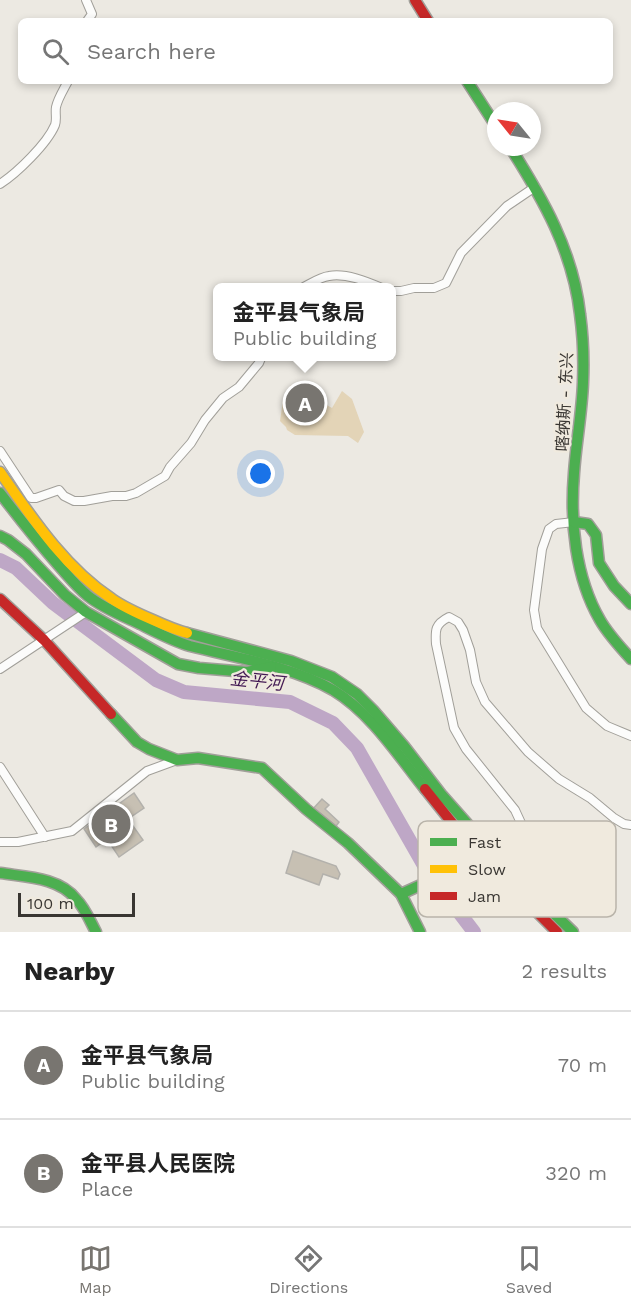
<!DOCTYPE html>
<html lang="en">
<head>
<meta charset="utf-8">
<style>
  :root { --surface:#fff; --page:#f6f6f6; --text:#222; --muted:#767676; --line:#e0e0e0; --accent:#787570 }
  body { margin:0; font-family:"Work Sans","Noto Sans SC",sans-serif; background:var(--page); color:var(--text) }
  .compass { position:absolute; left:487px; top:102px; width:54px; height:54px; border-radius:50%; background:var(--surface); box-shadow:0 3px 9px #0003; rotate:300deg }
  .scale { position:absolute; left:18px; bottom:15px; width:117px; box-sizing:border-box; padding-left:6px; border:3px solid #393632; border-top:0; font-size:16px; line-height:21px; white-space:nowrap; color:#393632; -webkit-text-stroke:4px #f0eade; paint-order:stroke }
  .you { position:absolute; left:261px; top:474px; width:21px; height:21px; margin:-15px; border:4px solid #fff; border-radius:50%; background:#1a73e8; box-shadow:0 0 0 9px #1a73e833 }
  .badge { display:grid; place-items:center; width:39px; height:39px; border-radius:50%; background:var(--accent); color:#fff; font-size:20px; font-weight:700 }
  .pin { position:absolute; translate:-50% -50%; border:3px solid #fff; box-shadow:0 2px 6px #0006 }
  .popup { position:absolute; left:213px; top:283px; width:183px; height:78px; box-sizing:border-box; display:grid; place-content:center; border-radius:9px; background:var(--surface); filter:drop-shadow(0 2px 4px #0005); font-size:20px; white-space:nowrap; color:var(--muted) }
  .popup b { font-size:22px; color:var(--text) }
  .popup::after { content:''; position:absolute; left:50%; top:100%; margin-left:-12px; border:12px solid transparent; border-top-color:var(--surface) }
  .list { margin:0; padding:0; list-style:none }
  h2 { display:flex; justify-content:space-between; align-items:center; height:78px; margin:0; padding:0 24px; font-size:26px }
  h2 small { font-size:20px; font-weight:400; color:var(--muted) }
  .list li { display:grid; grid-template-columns:39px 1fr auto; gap:18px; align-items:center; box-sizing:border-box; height:108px; padding:0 24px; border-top:2px solid var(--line) }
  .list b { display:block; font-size:22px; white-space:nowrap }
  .list p { margin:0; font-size:20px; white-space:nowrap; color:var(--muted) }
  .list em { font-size:20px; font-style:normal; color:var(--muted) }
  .icon { flex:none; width:33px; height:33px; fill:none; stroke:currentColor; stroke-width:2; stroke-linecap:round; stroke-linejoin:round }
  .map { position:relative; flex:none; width:631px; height:932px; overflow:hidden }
  .search { position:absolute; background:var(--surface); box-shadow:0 3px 9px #0003; left:18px; right:18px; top:18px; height:66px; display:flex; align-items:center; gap:15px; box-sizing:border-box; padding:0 21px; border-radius:9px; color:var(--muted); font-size:22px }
  .sheet { height:294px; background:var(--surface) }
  nav { display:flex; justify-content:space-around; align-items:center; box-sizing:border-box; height:84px; border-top:2px solid var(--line); background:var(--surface); font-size:16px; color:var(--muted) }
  nav a { display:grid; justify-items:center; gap:3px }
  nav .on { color:var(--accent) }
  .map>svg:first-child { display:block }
</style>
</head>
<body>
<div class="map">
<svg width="631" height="932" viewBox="0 0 631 932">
  <rect width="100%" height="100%" fill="#ece9e2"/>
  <g fill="#e3d4b7">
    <path d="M291,385L332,408L342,391L352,399L364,432L358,443L348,436L295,435L287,430L286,427L280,421L283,400Z"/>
    <path d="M481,873L494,878L503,890L476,911L455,880L465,875Z"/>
  </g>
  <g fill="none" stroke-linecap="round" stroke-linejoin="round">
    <path stroke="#bea7c6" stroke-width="14" d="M0,560L16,568L53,603L156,680L184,692L290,702L333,723L357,748L426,869L474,932"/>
  </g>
  <g fill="#c7c0b3" stroke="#b3b1ac" stroke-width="1.5">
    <path d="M134,793L144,808L128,819L143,840L119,857L107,839L96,847L84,829Z"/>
    <path d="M322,799L329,805L325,809L339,822L334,829L312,810Z"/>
    <path d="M293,851L336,866L340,874L338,879L323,874L319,885L286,873Z"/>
  </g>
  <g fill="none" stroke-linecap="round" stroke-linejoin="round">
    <g stroke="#a19f99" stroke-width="10">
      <g id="street">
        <path d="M86,0L92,14L87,21"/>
        <path d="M0,184C17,173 47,144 55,125C57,120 55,113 56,107C58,98 64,89 68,81"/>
        <path d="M302,288C310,284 320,277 329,276C346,273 366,281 382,288"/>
        <path d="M392,291H401L414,288H434L446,283L461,253L507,206L535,187"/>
        <path d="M0,451L31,498H36L59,490L64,496L74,501H84L112,496H126L136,493L165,476L170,467L191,443L205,420L223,398L239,387L259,363L262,356"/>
        <path d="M574,522L556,524L549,529L542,549L534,610L537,628L586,708L607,726L631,736"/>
        <path d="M0,669L86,612"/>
        <path d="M0,767L45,837"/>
        <path d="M0,842H18L72,831L147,771L177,760"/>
        <path d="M503,864L516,845L521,823L515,810L466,749L454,728L436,644C435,630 435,624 449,617L458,622L463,630L470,650L476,682L485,702L528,752L559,779L590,798L614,818L624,824L631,825"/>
      </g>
    </g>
    <g stroke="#a19f99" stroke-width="13">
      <g id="fast">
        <path d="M467,81L496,126"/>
        <path d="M510,147C543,199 573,251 580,314C583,336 584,359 583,382C582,413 576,443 574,473C570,521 575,577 600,620C608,634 620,647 631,659"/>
        <path d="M0,493C19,518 39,543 60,567C69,577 78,588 88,596C103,608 123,616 140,624C156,632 173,641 190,646C237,658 291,666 333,690C371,713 398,755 425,789"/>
        <path d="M574,522L588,524L596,535L599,563L614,586L631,604"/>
        <path d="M0,536L8,540L26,554L65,595L86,612L178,664L199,668L247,672L271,667"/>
        <path d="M187,633L291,661L332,677L357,694L373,710L404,746L441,794L503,864L573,932"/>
        <path d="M111,714L137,742L149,749L177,760L198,758L262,768L306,809L348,843L401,894L420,932"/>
        <path d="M0,873C25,877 59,877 76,899C85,908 90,921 96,932"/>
        <path d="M401,894L454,870L485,850"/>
      </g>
    </g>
    <g stroke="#a19f99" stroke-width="13">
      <path id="slow" d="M0,472C32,518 65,568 112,599C125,608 139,614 153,620C164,625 175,630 187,633"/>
    </g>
    <g stroke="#a19f99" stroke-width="13">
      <g id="jam">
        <path d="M415,0L428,21"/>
        <path d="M0,599L44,640L111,714"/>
        <path d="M425,789L469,844L557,932"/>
      </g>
    </g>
    <use href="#street" stroke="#fcfcfb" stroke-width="8"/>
    <use href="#fast" stroke="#4caf50" stroke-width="10"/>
    <use href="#slow" stroke="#ffc107" stroke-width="10"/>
    <use href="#jam" stroke="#c62828" stroke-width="10"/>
  </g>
  <g text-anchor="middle" stroke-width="4.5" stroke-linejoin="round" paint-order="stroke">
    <g font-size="16" fill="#393632" stroke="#f0eade">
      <text transform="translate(564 402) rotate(-87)" y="6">喀纳斯 - 东兴</text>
    </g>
    <g font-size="18" font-style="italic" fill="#441b55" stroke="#f0eade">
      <text transform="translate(257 681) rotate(6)" y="6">金平河</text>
    </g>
  </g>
  <rect x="418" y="821" width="198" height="96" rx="9" fill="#f0eade" stroke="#b9b4aa" stroke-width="1.5"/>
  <rect x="430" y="838" width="27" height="8" fill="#4caf50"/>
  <rect x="430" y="865" width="27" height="8" fill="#ffc107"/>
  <rect x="430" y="892" width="27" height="8" fill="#c62828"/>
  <g font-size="16" fill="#393632">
    <text x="468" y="848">Fast</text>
    <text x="468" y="875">Slow</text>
    <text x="468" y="902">Jam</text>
  </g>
</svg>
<svg class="compass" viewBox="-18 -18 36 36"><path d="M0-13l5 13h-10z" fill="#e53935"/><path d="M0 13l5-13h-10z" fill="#767676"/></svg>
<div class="scale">100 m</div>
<div class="you"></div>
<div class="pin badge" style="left:305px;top:403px">A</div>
<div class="popup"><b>金平县气象局</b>Public building</div>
<div class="pin badge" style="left:111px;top:824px">B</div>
<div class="search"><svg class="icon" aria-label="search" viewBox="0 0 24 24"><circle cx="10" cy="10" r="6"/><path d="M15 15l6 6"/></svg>Search here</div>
</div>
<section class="sheet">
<h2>Nearby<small>2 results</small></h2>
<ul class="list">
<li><span class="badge">A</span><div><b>金平县气象局</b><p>Public building</p></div><em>70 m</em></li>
<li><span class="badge">B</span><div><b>金平县人民医院</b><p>Place</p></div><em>320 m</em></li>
</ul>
</section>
<nav>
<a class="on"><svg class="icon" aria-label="map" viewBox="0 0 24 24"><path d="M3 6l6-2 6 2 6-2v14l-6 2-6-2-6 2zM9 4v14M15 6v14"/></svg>Map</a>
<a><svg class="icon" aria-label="directions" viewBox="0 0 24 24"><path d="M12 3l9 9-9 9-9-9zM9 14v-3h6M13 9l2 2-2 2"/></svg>Directions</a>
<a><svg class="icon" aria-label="saved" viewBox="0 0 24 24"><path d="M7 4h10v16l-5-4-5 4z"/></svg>Saved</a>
</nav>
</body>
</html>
